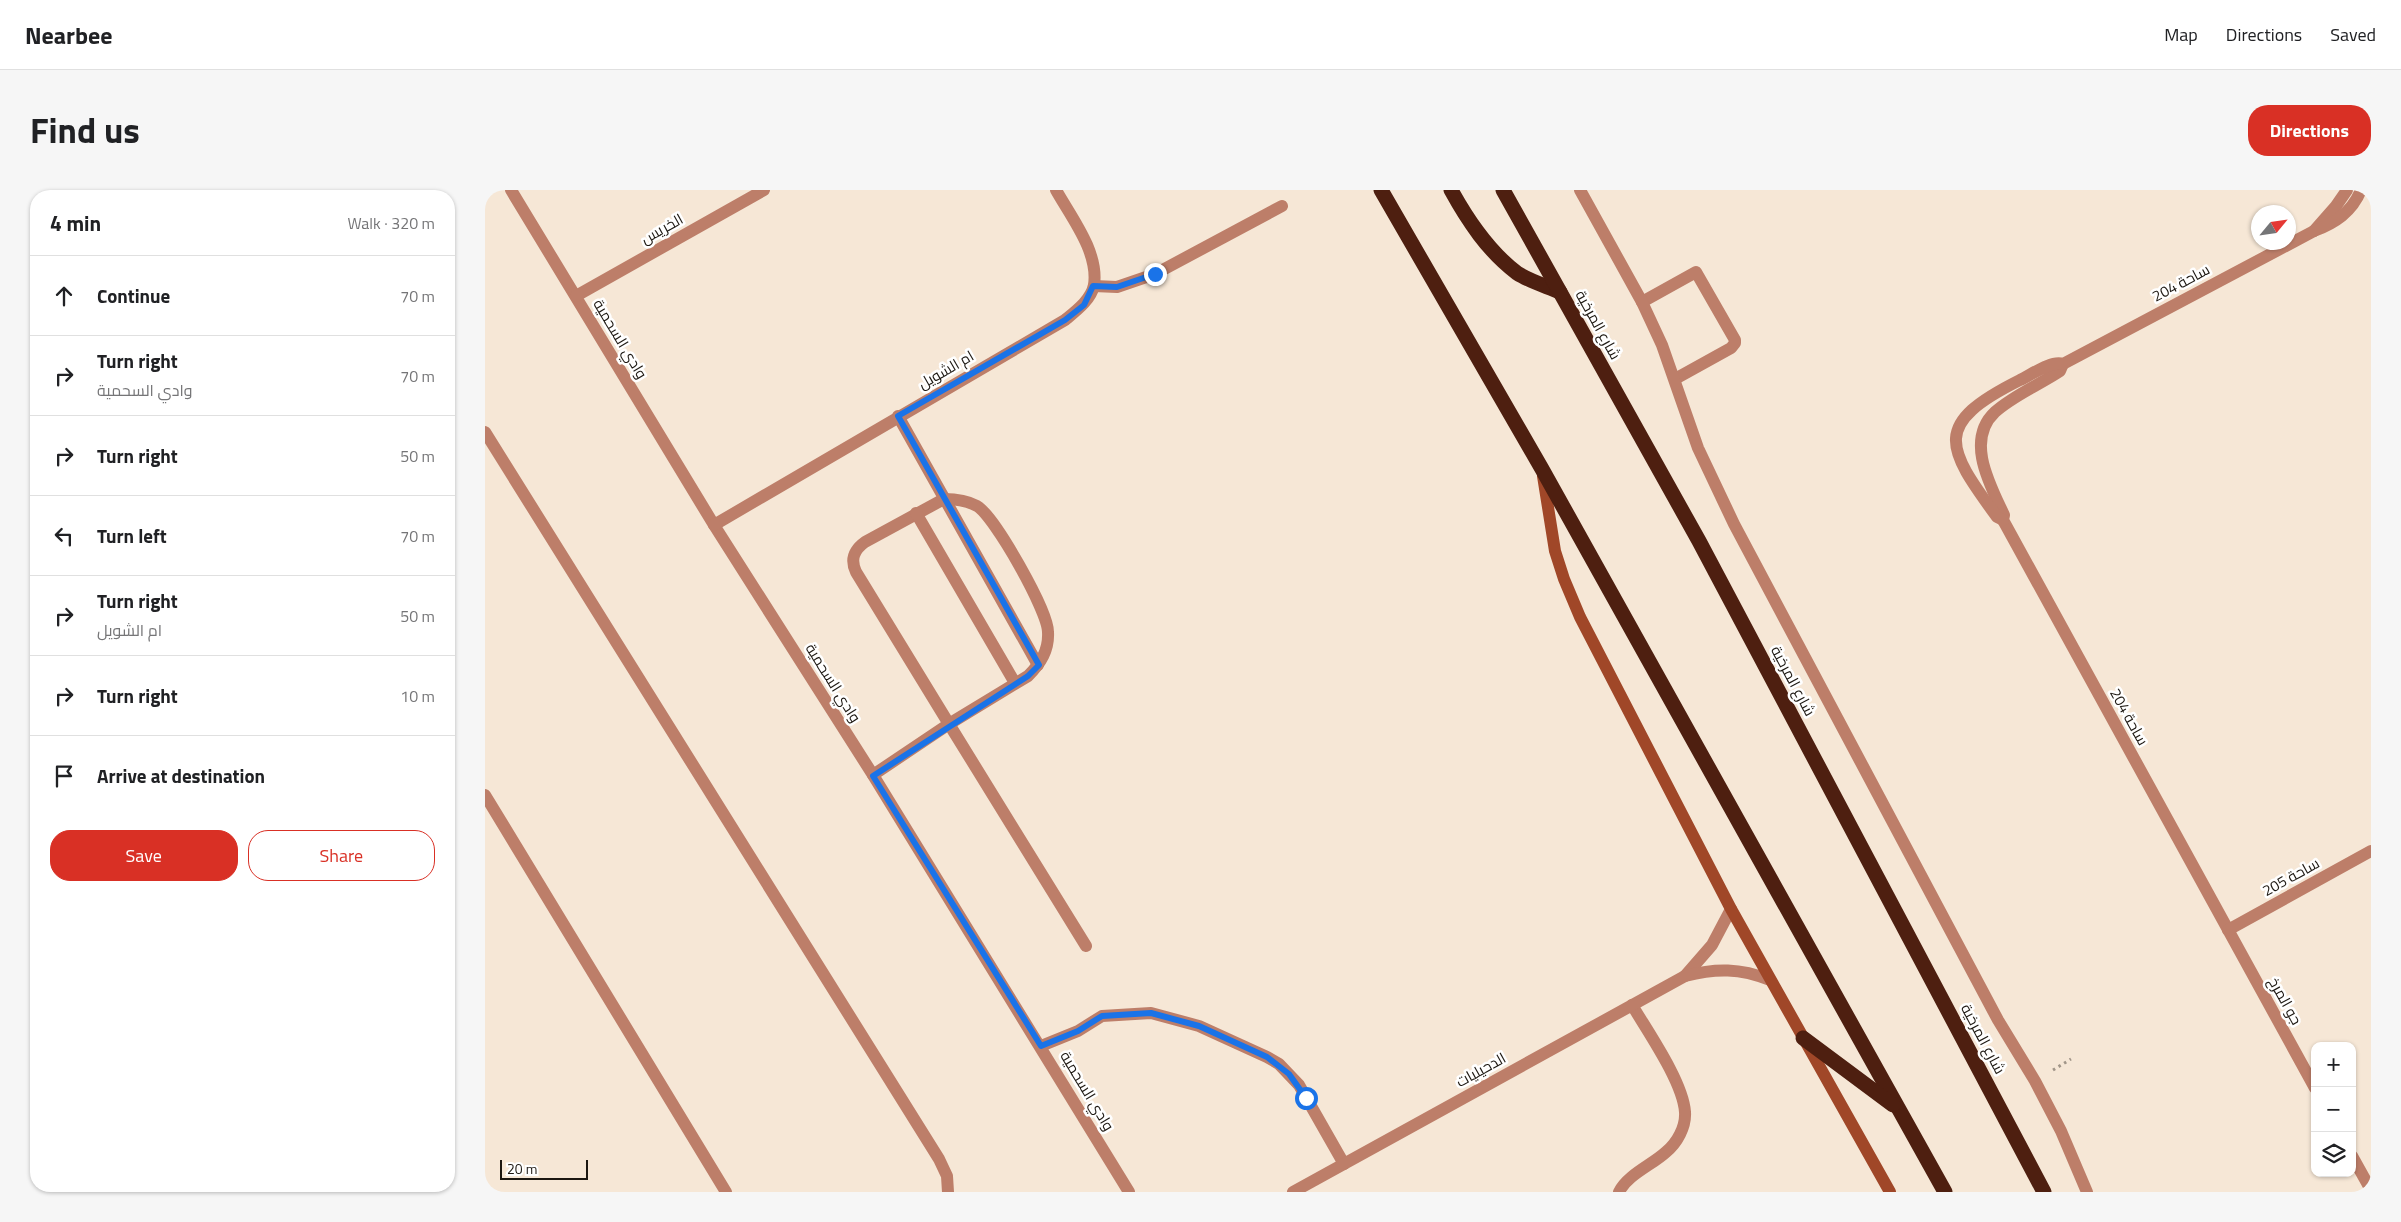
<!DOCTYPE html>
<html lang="en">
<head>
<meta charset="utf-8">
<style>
  :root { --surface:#fff; --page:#f6f6f6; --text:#202124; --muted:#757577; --line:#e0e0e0; --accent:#d93025 }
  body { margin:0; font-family:"Titillium Web",Cairo,sans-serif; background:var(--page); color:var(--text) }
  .controls { position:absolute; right:15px; bottom:15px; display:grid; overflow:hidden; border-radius:10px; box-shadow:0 1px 4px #0004 }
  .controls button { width:45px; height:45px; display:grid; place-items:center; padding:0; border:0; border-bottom:1px solid var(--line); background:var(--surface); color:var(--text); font:25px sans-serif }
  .compass { position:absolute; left:1766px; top:15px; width:45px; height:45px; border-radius:50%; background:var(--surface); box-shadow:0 1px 4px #0004; rotate:61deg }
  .scale { position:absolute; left:15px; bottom:12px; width:88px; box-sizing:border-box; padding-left:5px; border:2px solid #1c1711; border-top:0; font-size:14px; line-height:18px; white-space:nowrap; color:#1c1711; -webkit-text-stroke:4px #fff; paint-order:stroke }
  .stop { position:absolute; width:15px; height:15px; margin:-11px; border:4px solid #1a73e8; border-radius:50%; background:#fff }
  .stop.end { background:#1a73e8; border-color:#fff; box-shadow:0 1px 5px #0008 }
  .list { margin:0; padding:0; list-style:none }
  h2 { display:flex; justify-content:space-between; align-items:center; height:65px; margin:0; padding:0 20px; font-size:21px }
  h2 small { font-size:16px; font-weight:400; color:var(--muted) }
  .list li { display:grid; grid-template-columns:32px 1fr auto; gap:15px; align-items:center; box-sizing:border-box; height:80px; padding:0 20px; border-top:1px solid var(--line) }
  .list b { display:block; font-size:19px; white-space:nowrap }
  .list p { margin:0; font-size:16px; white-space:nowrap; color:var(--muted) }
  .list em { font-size:16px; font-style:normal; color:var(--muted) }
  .actions { display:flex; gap:10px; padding:15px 20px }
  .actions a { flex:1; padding:11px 0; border:1px solid var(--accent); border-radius:20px; text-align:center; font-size:18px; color:var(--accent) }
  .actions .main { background:var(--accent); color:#fff }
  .icon { flex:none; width:28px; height:28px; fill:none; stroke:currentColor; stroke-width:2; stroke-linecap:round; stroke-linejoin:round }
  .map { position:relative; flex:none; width:1886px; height:1002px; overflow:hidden; border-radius:20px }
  header { display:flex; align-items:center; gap:30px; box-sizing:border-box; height:70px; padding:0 25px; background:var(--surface); border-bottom:1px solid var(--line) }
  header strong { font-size:24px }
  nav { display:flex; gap:28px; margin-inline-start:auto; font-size:18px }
  .intro { display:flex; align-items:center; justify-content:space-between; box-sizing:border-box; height:120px; padding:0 30px }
  h1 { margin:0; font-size:35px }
  .button { padding:12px 22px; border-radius:20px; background:var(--accent); color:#fff; font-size:18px; font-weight:700 }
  main { display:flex; gap:30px; padding:0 30px }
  aside { flex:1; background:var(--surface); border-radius:20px; box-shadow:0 1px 4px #0004 }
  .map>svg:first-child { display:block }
</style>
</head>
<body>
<header>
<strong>Nearbee</strong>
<nav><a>Map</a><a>Directions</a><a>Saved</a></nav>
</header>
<div class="intro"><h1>Find us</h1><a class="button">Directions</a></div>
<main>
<aside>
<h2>4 min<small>Walk · 320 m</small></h2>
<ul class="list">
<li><svg class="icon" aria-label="ahead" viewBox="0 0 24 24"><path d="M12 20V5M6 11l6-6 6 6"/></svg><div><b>Continue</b></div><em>70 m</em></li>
<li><svg class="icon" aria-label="right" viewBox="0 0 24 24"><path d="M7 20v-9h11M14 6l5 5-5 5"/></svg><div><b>Turn right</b><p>وادي السحمية</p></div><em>70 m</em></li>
<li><svg class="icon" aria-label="right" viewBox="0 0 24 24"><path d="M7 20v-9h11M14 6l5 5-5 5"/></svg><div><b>Turn right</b></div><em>50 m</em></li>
<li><svg class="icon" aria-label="left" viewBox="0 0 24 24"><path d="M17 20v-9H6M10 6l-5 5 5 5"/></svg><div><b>Turn left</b></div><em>70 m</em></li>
<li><svg class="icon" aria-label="right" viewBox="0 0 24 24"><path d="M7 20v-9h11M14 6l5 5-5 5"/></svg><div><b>Turn right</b><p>ام الشويل</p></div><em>50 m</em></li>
<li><svg class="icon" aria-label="right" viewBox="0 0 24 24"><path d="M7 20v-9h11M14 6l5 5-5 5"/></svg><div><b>Turn right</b></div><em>10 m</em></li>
<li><svg class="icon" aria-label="arrive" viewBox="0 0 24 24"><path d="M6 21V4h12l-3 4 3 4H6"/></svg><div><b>Arrive at destination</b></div></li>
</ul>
<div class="actions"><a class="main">Save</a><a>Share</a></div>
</aside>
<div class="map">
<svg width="1886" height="1002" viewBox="0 0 1886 1002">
  <rect width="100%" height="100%" fill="#f6e7d6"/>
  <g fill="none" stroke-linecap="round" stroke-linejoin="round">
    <path stroke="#a09588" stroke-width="3" stroke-dasharray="2.5 4" stroke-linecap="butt" d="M1568,880L1586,869"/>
    <g stroke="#bd7e69" stroke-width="12">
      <path d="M609,96L632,97L670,84L797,16"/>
      <path d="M1157,112L1211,82L1250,150V153L1246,158L1190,189"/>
      <path d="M413,226L553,475"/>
      <path d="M459,309C471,309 481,310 492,316C510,327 563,421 563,442C564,460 556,473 543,486L464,534L371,382C365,369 369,360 380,352Z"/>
      <path d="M431,323L530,493"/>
      <path d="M388,585L464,534L601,756"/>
      <path d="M556,856L593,841L617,826L666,823L714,836L782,867L794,874L814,895L859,974"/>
      <path d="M1134,1002C1142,985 1167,975 1181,962C1192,953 1201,937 1200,922C1198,892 1163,842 1147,815"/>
    </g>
    <g stroke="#bd7e69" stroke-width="12">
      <path d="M26,0L229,335L388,585L644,1002"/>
      <path d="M1095,0L1157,112L1177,155L1213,258L1249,334L1513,830L1550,891L1576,941L1602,1002"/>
      <path d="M1829,41L1851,16L1862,0"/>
      <path d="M91,106L279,0"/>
      <path d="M1578,174L1575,181C1554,195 1529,205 1510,222C1480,250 1505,295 1519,325L1518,330L1830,898"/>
      <path d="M0,242L454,969L462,986L463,1002"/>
      <path d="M1518,330L1512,327C1460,256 1447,234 1535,190C1546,185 1566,170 1578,174L1829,41C1850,33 1867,22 1876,0"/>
      <path d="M229,335L580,130C591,121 606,110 609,95C614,62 586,27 571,0"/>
      <path d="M0,605L241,1002"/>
      <path d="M1743,740L1886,661"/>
      <path d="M1200,786L1227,755L1246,719"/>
      <path d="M1867,966L1886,1000"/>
      <path d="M808,1002L1200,786C1231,778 1255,778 1285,790"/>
    </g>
    <path stroke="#a04728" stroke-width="12" d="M1058,286L1070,361L1079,389L1095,427L1246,719L1405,1002"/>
    <g stroke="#4e1f10" stroke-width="15">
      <path d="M896,0L1057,279L1460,1002"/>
      <path d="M966,0C983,31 1003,61 1032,83C1044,91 1061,96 1075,102"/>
      <path d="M1018,0L1214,351L1559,1002"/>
      <path d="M1318,848L1408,915"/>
    </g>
  </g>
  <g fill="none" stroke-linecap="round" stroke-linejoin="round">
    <path stroke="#1a73e8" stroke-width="6" d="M670,84L632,97L608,96L599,115L580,130L413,226L554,475L543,486L388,586L556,856L593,841L617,826L666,823L714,836L782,867L804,884L821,908"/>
  </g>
  <g text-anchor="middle" stroke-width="5" stroke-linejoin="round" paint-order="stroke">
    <g font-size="15" fill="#1c1711" stroke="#fff">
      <text transform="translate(177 39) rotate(-29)" y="5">الخريس</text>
      <text transform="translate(1696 93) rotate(-28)" y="5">ساحة 204</text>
      <text transform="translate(1113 135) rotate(61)" y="5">شارع المرخية</text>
      <text transform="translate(135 149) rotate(59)" y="5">وادي السحمية</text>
      <text transform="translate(461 180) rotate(-30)" y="5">ام الشويل</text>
      <text transform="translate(1308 491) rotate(62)" y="5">شارع المرخية</text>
      <text transform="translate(348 493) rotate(58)" y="5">وادي السحمية</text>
      <text transform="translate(1644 527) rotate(61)" y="5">ساحة 204</text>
      <text transform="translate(1806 687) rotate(-29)" y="5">ساحة 205</text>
      <text transform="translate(1800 811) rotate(61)" y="5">جو المرخ</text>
      <text transform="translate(1498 849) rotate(62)" y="5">شارع المرخية</text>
      <text transform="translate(996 880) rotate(-29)" y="5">الدحيليات</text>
      <text transform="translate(602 901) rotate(59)" y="5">وادي السحمية</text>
    </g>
  </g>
</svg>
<div class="controls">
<button>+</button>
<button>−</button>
<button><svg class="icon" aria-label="layers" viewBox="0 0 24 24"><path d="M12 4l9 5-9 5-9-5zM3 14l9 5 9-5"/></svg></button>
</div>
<svg class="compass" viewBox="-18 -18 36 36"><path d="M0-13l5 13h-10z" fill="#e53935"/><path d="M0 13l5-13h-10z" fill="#757577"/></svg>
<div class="scale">20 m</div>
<div class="stop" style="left:821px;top:908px"></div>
<div class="stop end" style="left:670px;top:84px"></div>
</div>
</main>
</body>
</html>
